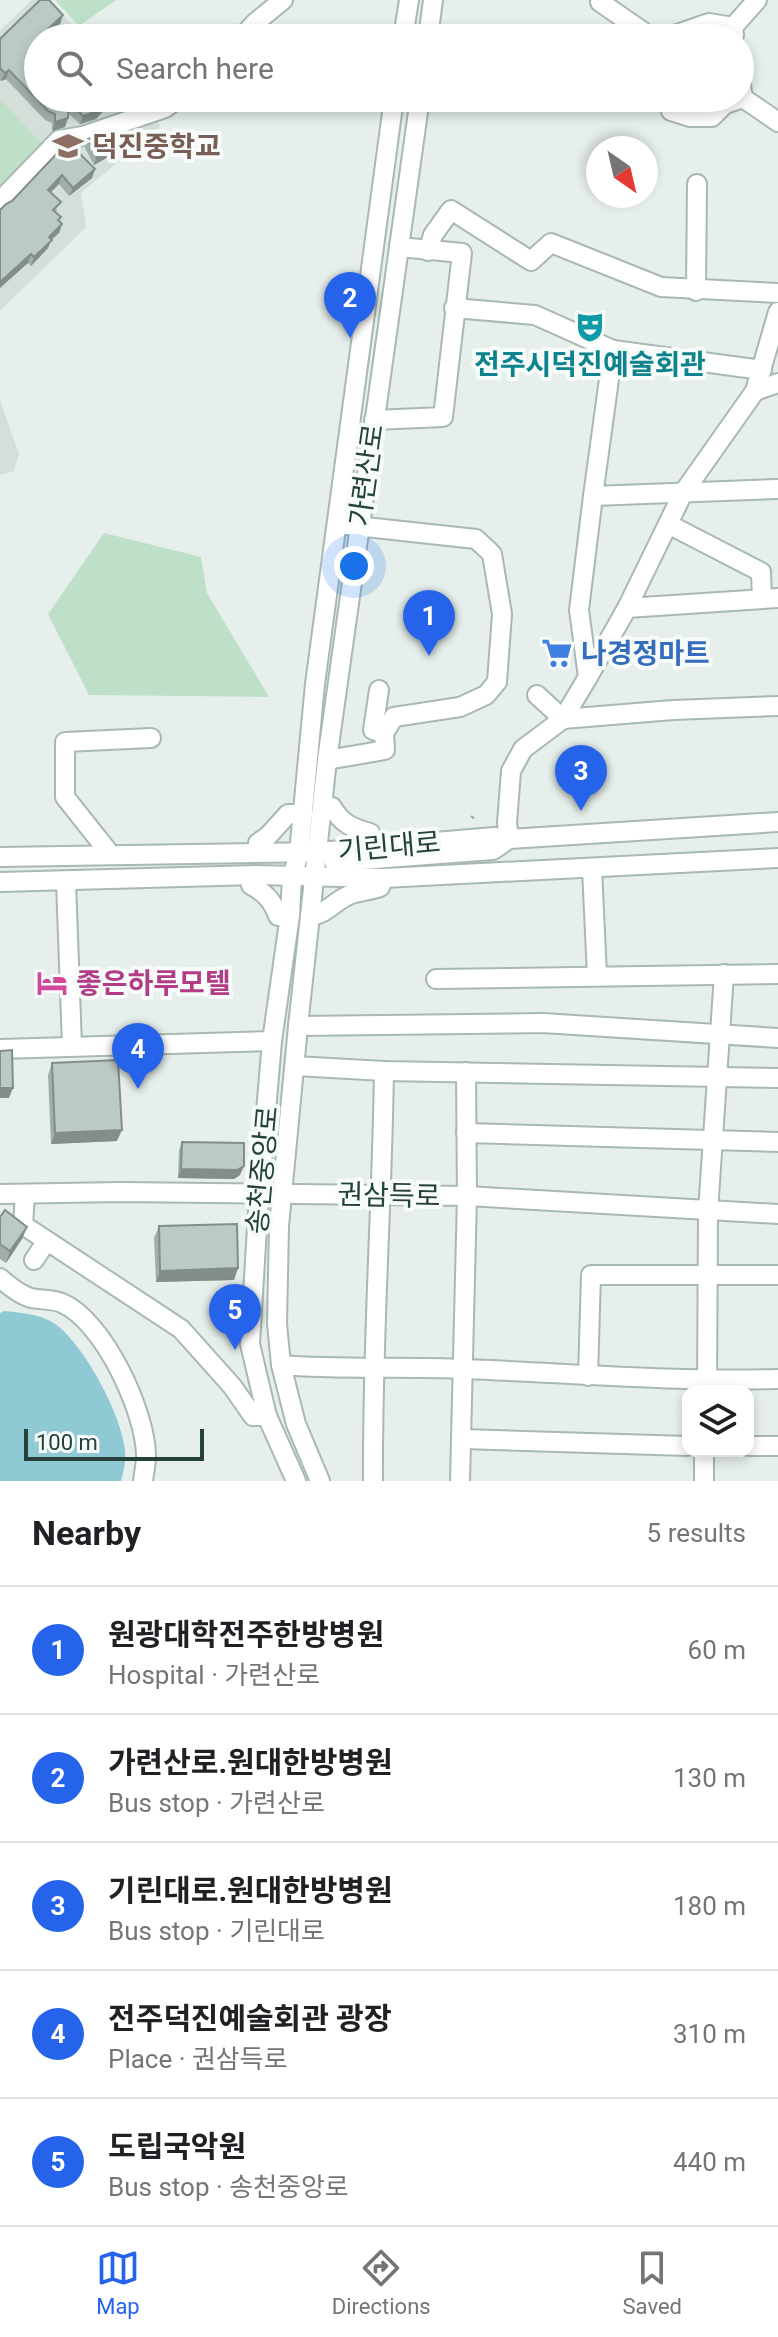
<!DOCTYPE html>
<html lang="en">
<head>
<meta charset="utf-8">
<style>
  :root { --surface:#fff; --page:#f6f6f6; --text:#202124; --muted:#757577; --line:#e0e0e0; --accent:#2563eb }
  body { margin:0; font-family:Roboto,"Noto Sans KR",sans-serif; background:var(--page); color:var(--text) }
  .controls { position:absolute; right:24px; bottom:24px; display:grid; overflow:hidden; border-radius:16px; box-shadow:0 4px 12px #0003 }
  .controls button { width:72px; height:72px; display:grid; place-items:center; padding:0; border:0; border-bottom:2px solid var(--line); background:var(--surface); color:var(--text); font:40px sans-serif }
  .compass { position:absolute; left:586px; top:136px; width:72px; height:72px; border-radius:50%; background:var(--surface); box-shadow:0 4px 12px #0003; rotate:146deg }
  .scale { position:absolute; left:24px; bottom:20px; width:180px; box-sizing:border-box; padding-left:8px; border:4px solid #24423a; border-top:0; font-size:22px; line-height:28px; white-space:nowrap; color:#24423a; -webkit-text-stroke:6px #f7fbf9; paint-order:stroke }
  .you { position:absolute; left:354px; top:566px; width:28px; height:28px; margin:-20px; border:6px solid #fff; border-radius:50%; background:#1a73e8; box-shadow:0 0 0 12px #1a73e833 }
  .badge { display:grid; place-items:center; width:52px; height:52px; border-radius:50%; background:var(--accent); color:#fff; font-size:26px; font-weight:700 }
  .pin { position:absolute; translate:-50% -66px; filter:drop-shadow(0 2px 4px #0008) }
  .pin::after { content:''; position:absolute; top:42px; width:28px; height:24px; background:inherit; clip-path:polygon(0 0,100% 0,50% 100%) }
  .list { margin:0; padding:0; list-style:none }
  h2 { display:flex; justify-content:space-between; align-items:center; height:104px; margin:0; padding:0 32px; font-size:34px }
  h2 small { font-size:26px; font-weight:400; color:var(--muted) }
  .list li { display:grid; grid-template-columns:52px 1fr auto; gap:24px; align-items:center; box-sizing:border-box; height:128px; padding:0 32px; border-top:2px solid var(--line) }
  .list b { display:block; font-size:30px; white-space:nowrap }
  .list p { margin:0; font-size:26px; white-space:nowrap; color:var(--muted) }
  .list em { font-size:26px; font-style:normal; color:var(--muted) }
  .icon { flex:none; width:44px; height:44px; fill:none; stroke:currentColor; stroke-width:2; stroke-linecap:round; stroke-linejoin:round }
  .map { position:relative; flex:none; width:778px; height:1481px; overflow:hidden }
  .search { position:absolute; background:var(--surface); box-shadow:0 4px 12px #0003; left:24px; right:24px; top:24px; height:88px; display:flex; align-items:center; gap:20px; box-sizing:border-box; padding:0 28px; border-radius:44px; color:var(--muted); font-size:30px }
  .sheet { height:744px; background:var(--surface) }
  nav { display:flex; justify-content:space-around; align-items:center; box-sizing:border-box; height:112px; border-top:2px solid var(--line); background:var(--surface); font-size:22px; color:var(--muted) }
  nav a { display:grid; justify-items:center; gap:4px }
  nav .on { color:var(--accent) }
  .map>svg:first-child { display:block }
</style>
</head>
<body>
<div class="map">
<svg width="778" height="1481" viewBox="0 0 778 1481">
  <rect width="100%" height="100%" fill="#e6efeb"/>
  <g fill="#d4dfda">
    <path d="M32,0H50L84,38H38V98H137L161,126L81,193L86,227L0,311V30Z"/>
    <path d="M0,400L19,454L14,471L0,475Z"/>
  </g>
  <g fill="#bfe0c8">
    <path d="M55,0H116L79,26Z"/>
    <path d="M0,99L42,144L0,189Z"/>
    <path d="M104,533L201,557L207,593L269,697L89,695L48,614Z"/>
  </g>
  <path fill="#8ec9d4" d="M4,1311C22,1313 43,1314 58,1326C86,1349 121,1414 125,1450C126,1462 124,1470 121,1481H0V1313Z"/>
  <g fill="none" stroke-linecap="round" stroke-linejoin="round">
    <g stroke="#a8b8b2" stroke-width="22">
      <g id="minor">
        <path d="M600,2L642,31L647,38"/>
        <path d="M734,35L733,27L757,0"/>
        <path d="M241,38L256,22L283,0"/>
        <path d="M403,38L409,0"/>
        <path d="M428,38L433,0"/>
        <path d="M666,38L709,23L733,27"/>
        <path d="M740,79L743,98L778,122"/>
        <path d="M672,98L671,111L690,117H712L725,104L743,98"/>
        <path d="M0,201L59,140L83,136L165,108L179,98"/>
        <path d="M428,251L433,235L451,210L531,261L551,243L661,287L778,293"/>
        <path d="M696,291L697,184"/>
        <path d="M454,308L535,315L613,350L762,370"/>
        <path d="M778,312L755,391L683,493L627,608L778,598"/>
        <path d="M613,350L593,496L778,489"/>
        <path d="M755,391L778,383"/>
        <path d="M374,420L443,417L462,253L399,247"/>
        <path d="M668,524L761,572L762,599"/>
        <path d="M347,525L476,539L492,554L502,614L497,682L486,695L460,707L394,717L384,733"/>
        <path d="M588,677L627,608"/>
        <path d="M537,695L563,719L673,710L778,706"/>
        <path d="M327,760L385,750L384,733L373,730L379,690"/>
        <path d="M323,805L332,807C342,824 352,828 370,833L371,846"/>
        <path d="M258,852V843L268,836L288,814H303"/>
        <path d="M111,855L65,797V742L151,738"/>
        <path d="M0,857L318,852L494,837L509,839L778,822"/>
        <path d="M334,862L493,850L509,839L507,823L511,771L523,749L563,719L588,677L579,610L593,496"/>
        <path d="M592,868L597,976"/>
        <path d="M250,876L251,885C265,893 273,901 278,916L290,915"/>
        <path d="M0,882L256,875L384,878L778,858"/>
        <path d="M66,882L72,1046"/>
        <path d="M310,916C327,914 333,902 349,895C358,891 370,891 380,887L384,878"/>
        <path d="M436,979L778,974"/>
        <path d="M298,1026L543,1023L778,1038"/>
        <path d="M0,1049L272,1041"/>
        <path d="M295,1066L384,1071L778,1078"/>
        <path d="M466,1133L778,1142"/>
        <path d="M0,1194L121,1192L467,1196L778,1214"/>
        <path d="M25,1194L23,1225L181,1329L232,1386L253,1416H267"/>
        <path d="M34,1260L46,1242"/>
        <path d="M0,1278C9,1286 20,1295 31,1298C41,1300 53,1299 62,1303C104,1321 146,1413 146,1456C146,1464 144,1473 143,1481"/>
        <path d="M281,1365C342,1370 403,1366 465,1369C569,1373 673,1382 778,1379"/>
        <path d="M588,1376L591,1275H778"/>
        <path d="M707,1390L708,1212L724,974"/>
        <path d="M463,1439L688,1446"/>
        <path d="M748,1446H778"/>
        <path d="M296,1481L267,1416L250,1344L259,1194L272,1041L290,915L292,877L299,853L315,684L394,98"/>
        <path d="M320,1481L296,1424L281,1365L277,1324L279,1226L298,1026L327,760L420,98"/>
        <path d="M373,1481C372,1344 382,1208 384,1071"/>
        <path d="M460,1481L467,1196L466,1072"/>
        <path d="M704,1481V1451"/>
      </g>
    </g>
    <path stroke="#86b3a5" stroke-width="2" stroke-dasharray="4 6" stroke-linecap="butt" d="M471,816L479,822"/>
    <use href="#minor" stroke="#fff" stroke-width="18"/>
  </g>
  <g fill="#a1aea9">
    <path d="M63,15L60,24L38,38V61L36,62L38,98H112L109,105L96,119L80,124L68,113V118L65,127L52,131V123L45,120L6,79L1,81L0,80V39Z"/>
    <path d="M88,139L116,143L110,146L108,157L94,165L85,148Z"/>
    <path d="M62,148L95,169L92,178L69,196L59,184L51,192L57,210L56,212L59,221L62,224L59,233L51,240L48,248L31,266L28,263L12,201Z"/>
    <path d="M52,1063L117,1141L51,1144L48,1075Z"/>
    <path d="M182,1142L240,1175L234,1179L178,1178L179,1150Z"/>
    <path d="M0,1217L27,1227L22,1239L6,1263L0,1259Z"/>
    <path d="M159,1226L238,1268L234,1280L156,1282L154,1238Z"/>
  </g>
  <g fill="#838d89">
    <path d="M63,15L60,24L45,38L48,29Z"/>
    <path d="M9,70L6,79L1,81L5,73Z"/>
    <path d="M111,98L109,105L96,119L80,124L83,116Z"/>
    <path d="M68,118L65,127L52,131L55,122Z"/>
    <path d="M119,134L116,143L104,149L107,141Z"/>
    <path d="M111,148L108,157L94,165L97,156Z"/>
    <path d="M95,169L92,178L69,196L73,188Z"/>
    <path d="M62,175L59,184L45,198L48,190Z"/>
    <path d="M62,224L59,233L51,240L48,248L31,266L34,257L49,237Z"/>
    <path d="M31,254L28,263L0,288V282Z"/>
    <path d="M0,1088H13L9,1098H0Z"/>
    <path d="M122,1130L117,1141L51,1144L55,1133Z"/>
    <path d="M244,1166L240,1175L234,1179L178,1178L181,1169Z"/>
    <path d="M27,1227L22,1239L6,1263L10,1251Z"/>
    <path d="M238,1268L234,1280L156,1282L160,1271Z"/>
  </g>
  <g fill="#bbcac4" stroke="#838d89" stroke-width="2">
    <path d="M40,0H49L63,15L48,29L56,38H38V55L34,59L38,64V98H111L99,110L83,116L69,101L68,118L55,122V114L48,111L9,70L5,73L0,68V39Z"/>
    <path d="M116,130L119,134L107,141L111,148L97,156L88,139Z"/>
    <path d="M70,144L95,169L73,188L62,175L48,190L61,202L53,210L61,217L58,220L62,224L49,237L52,240L34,257L31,254L0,282V210L6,204L12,201L62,148Z"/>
    <path d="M12,1050L13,1088H0V1051Z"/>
    <path d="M118,1060L122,1130L55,1133L52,1063Z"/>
    <path d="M182,1142L244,1143V1166L237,1170L181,1169Z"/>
    <path d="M5,1210L27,1227L10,1251L0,1244V1217Z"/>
    <path d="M237,1224L238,1268L160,1271L159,1226Z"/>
  </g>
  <defs>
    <g id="school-bare" transform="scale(2.4)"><path d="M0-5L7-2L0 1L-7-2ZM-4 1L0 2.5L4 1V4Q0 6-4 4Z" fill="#8d6e63" stroke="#f7fbf9" stroke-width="2.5" paint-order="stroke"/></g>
    <g id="theatre-bare" transform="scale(2.4)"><path d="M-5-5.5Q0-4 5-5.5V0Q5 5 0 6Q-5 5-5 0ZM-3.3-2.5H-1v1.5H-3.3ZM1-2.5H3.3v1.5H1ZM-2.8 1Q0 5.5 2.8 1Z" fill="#0f9aa8" stroke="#f7fbf9" stroke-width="2.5" paint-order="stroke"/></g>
    <g id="supermarket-bare" transform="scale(2.4)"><path d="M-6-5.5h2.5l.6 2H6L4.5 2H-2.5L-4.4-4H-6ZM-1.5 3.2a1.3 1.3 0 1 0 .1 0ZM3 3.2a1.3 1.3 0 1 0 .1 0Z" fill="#3f7fe0" stroke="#f7fbf9" stroke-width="2.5" paint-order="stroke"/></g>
    <g id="hotel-bare" transform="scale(2.4)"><path d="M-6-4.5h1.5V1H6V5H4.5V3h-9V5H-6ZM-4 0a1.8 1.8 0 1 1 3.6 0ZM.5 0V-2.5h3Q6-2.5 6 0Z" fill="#d1479c" stroke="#f7fbf9" stroke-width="2.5" paint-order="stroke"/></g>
  </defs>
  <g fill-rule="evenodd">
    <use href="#school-bare" x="68" y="146"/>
    <use href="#theatre-bare" x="590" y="327"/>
    <use href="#supermarket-bare" x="557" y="653"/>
    <use href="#hotel-bare" x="52" y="983"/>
  </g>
  <g text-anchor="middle" stroke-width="8" stroke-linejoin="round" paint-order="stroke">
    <g font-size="28" font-weight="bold" fill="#785e54" stroke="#f7fbf9" text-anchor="start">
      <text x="92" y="156">덕진중학교</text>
    </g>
    <g font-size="28" font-weight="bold" fill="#0d838f" stroke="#f7fbf9">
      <text x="590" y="374">전주시덕진예술회관</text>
    </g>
    <g font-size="28" fill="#24423a" stroke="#f7fbf9">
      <text transform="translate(366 475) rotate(-82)" y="10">가련산로</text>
      <text transform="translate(389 846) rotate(-5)" y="10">기린대로</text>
      <text transform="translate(262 1170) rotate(-85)" y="10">송천중앙로</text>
      <text transform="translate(389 1195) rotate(1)" y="10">권삼득로</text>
    </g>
    <g font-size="28" font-weight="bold" fill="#366cbe" stroke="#f7fbf9" text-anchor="start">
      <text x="581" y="663">나경정마트</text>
    </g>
    <g font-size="28" font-weight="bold" fill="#b23c85" stroke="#f7fbf9" text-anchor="start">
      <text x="76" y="993">좋은하루모텔</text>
    </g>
  </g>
</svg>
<div class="controls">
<button><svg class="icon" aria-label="layers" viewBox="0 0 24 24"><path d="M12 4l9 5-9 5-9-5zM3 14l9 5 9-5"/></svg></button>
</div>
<svg class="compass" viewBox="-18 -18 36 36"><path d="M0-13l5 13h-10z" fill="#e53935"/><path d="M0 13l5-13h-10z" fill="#757577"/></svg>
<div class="scale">100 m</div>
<div class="you"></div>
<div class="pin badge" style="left:429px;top:656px">1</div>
<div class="pin badge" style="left:350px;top:338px">2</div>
<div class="pin badge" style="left:581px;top:811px">3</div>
<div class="pin badge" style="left:138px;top:1089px">4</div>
<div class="pin badge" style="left:235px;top:1350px">5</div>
<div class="search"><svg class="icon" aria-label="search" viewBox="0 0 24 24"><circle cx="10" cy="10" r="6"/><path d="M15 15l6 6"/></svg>Search here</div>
</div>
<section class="sheet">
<h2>Nearby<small>5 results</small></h2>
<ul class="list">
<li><span class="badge">1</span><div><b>원광대학전주한방병원</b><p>Hospital · 가련산로</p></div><em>60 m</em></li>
<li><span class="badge">2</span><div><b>가련산로.원대한방병원</b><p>Bus stop · 가련산로</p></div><em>130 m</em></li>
<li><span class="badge">3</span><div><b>기린대로.원대한방병원</b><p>Bus stop · 기린대로</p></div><em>180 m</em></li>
<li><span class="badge">4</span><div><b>전주덕진예술회관 광장</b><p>Place · 권삼득로</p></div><em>310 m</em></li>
<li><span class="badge">5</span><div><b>도립국악원</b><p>Bus stop · 송천중앙로</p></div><em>440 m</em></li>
</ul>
</section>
<nav>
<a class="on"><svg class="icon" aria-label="map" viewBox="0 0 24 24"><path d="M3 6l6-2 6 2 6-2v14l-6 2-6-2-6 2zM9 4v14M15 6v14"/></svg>Map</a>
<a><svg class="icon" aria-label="directions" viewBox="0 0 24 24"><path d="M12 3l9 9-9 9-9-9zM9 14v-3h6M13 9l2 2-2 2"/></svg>Directions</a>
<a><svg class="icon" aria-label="saved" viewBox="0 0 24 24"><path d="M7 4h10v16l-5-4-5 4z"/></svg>Saved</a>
</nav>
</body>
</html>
